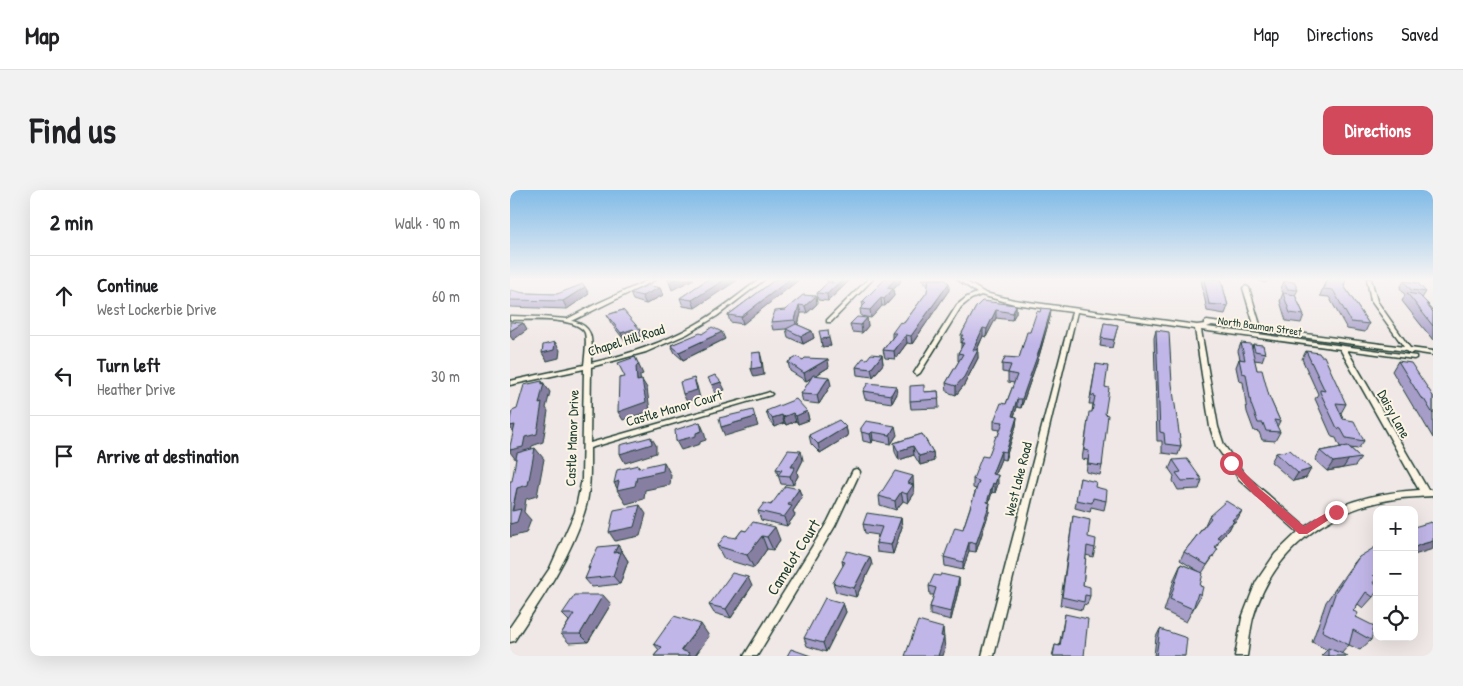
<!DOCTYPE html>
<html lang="en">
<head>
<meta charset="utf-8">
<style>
  :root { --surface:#fff; --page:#f2f2f2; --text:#202124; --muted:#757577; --line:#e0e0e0; --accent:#d1495b }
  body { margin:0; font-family:"Patrick Hand",sans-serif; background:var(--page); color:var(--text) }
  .controls { position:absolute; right:15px; bottom:15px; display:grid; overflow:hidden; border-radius:10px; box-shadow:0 5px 20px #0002 }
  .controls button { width:45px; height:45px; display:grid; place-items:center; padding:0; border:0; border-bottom:1px solid var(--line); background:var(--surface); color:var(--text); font:25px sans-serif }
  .stop { position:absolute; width:15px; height:15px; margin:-11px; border:4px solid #d1495b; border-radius:50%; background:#fff }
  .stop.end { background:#d1495b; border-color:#fff; box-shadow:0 1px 5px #0008 }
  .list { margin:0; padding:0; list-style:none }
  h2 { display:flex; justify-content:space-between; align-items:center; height:65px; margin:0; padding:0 20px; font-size:21px }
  h2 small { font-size:16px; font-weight:400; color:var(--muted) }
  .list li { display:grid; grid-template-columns:32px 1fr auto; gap:15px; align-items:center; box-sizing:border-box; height:80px; padding:0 20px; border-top:1px solid var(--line) }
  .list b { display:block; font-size:19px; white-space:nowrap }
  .list p { margin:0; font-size:16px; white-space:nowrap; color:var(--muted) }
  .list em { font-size:16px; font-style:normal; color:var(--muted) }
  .icon { flex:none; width:28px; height:28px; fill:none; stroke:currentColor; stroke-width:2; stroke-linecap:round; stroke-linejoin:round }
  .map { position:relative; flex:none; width:923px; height:466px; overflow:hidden; border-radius:10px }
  header { display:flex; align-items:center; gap:30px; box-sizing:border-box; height:70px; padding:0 25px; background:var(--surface); border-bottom:1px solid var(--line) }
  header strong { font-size:24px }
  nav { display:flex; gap:28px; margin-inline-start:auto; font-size:18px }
  .intro { display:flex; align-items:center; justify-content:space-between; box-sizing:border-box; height:120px; padding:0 30px }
  h1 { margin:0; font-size:35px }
  .button { padding:12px 22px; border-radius:10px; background:var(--accent); color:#fff; font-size:18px; font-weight:700 }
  main { display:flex; gap:30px; padding:0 30px }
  aside { flex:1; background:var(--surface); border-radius:10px; box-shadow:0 5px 20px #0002 }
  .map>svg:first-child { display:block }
</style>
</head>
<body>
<header>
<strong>Map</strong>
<nav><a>Map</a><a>Directions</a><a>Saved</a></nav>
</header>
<div class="intro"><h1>Find us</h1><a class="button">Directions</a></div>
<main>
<aside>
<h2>2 min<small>Walk · 90 m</small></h2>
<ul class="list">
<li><svg class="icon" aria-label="ahead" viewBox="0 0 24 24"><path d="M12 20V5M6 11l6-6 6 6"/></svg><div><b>Continue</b><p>West Lockerbie Drive</p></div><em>60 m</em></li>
<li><svg class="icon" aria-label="left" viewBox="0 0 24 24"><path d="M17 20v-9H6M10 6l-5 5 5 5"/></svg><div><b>Turn left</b><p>Heather Drive</p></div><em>30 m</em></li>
<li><svg class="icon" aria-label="arrive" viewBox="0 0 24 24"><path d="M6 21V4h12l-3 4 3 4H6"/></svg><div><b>Arrive at destination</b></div></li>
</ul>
</aside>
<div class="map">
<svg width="923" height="466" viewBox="0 0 923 466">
  <rect width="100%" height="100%" fill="#f0e8e6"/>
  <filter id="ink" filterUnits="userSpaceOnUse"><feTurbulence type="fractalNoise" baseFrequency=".02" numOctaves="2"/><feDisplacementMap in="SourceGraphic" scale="10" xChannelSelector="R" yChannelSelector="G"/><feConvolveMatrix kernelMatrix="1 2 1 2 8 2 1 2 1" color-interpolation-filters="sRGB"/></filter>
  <g filter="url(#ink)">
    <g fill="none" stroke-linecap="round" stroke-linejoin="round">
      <g stroke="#1f3d34" stroke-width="3">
        <g id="minor">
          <path d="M141,89H147L62,131C87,137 81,153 81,173C116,165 151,154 183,136C207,123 228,105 250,89H255L207,126L177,144L136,162L81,177L80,253L257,203L259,202L262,204L261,205L80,258C80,280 81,302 74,323C59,370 31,410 4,451L0,452V437L40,378L65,322L72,289L74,179L0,195V191L74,175C75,167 77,150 75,143C68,126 15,130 0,130V126L31,127L57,129L84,115Z"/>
          <path d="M358,89H363L321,132H317V130Z"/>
          <path d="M447,89H452L475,103L504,110L687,135L695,134V132L697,131L745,138L733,98L736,96L739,98L751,138L894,157L861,111L857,89H861L867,111L900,158L923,161V165L903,162L900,164L896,161L702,135L697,137L906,166V168L904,169L837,160L918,300H923V306C910,307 897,307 885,309C817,319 762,361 743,428C740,440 739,454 737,466H725L732,428L746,392L765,364L788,342L729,289L706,256L700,237L685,139L567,122L484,466H472L562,122L504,114L471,105L461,109L451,117L410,183L407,185L405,184L404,183L447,115L457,107L467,103ZM691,140L830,159L909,300C877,302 843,308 815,324C808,328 801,333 795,337L735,285L714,255L708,237Z"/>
          <path d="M346,279L349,280L350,282L325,336L247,466H234L318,331L342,282L343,280Z"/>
        </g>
      </g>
      <use href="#minor" fill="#fcf5e5" fill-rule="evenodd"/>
    </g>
    <g fill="#a69dc8" stroke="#1f3d34">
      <path d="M198,89L185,118L173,116L170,108Z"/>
      <path d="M266,89L233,134L220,132L218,125Z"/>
      <path d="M315,89H341L318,111L308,110L307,103L318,92Z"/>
      <path d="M411,89H434L439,100L402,154L397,153L385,169L375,168L373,160L382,148V143L394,133L417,102L418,95Z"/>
      <path d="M691,89H711L718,116L715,124L697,121Z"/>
      <path d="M747,89H760L755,93L746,90Z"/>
      <path d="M816,89H836L834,96L859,134L855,142L837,139L819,107L810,106Z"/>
      <path d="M391,91L383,100L384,106L375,116H372L361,128L351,126L350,119L353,116L352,112Z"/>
      <path d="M774,91L788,100L785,105L794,125L791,133L776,131L770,111L773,103L771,98Z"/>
      <path d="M894,91L916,102L912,108L919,115L918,116L923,122V150L892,111L895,105L890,98Z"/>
      <path d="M150,98L153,105L136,114L123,110L120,103Z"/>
      <path d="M0,101L14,103L47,104H79L57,119L0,117Z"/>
      <path d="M306,106L307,114L297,123H291L288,135L302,141L304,148L293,154L278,147L276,139L263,140L261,132L275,120Z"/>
      <path d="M506,115V123L502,130L486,128L476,147L473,146L467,160L468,168L454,195L446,205L437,202L436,193L449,171H448V163L451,158V145L466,117Z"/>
      <path d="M541,119L540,127L529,166L511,218L507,217L504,227H507L506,236L495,270L491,269L485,284L488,294L485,303L482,302L479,313V322L466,362L459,361L453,380L435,376L434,367L453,339L466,299L463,298V289L478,267L488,246L490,240L484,239V231L496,214L504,193L498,192V183L492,182V174L509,168L520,142L530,122Z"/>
      <path d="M113,120L135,149L132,152L127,147L115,151L101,133L97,125Z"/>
      <path d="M357,128L358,136L352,143L342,142L340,134Z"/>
      <path d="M594,133L608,135L602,158L590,156Z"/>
      <path d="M646,140L671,256L668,265L652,263V251H647L644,148Z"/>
      <path d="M192,144L215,149L173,170L165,163L161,155Z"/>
      <path d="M731,153L742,158L743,154L755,163L752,171L744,170L747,180L770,231L767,237L770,242L765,251L752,250L749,242L744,241L737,222L733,192L729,191L726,177L729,169H730L728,161Z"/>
      <path d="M796,161L836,214L831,223L830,222L833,229L854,251L848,259L840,258L851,268L845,276L817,281L805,270L810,261L833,257H830L826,248L822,247L806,211L805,209L808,204L792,169Z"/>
      <path d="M372,165L373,174L363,187L347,185L346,177L357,169Z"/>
      <path d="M293,170L319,177L305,186L321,195L309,214L293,212L291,204L302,188L296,191L280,181L278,172Z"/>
      <path d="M888,171L923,206V248L906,219L904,218L882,181Z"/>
      <path d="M586,174L595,197V224L592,276L590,285L576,282L578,270L572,269L578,231L582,222L583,214H579Z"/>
      <path d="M353,201L387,204L382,213L355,209Z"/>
      <path d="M428,201L429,218L401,219L400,211L414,202Z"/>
      <path d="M256,221H297L299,230L288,234L286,231L276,235L274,233L265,237L259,230Z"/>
      <path d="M336,237L338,246L310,263L301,254L299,245Z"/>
      <path d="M351,238L387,245L381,254L363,250L362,253L353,251Z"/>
      <path d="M412,244L423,262L424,271L410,275L404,265L389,270L385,262L384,253Z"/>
      <path d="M766,263L796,288L783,291L761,272Z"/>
      <path d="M293,270L287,282L288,286L283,295L271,294L266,279Z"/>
      <path d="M663,270L692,290L689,299L668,300L663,291L664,286L659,279Z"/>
      <path d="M570,288L585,297L596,311L594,320L581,317L580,322L565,318Z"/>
      <path d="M404,295L403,296L404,304L398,313L393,311L386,320L370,315L369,306Z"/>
      <path d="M289,299L292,308L283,321L285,325L277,336L251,330L248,321Z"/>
      <path d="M563,326L585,358L583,367L576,365L573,395L580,406L577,415L574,414L572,420L550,415Z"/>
      <path d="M699,326L727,330L722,334L719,340L710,348L703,367L692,383L690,396L691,405L676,432L654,421L665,387L671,374L690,382L670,370L674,362L695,335Z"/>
      <path d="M391,328L392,337L383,364L367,362L366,353L368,345L355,343L353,334Z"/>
      <path d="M232,340L270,350L263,360L257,359L244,378L214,369L207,356L226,348Z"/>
      <path d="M108,355L118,371L110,394L82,397L75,389L79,380L78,378Z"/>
      <path d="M360,367L362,375L346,407L326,402L323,393L333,376L332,371Z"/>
      <path d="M849,367L863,393V407L853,418L848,414L843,421L861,450L850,460L839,455L831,464L838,466H811L817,460L802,452L816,412L840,378Z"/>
      <path d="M449,388V397L441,430L420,425V417L424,405H420L419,396Z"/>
      <path d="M242,396L221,428L204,423L199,415Z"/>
      <path d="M333,413L336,422L316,462L297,456L294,448Z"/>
      <path d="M101,414L78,452L59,453L51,444L59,431L52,424Z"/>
      <path d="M555,424L574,466H542L545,455L549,456Z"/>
      <path d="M650,439L675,466H644L646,447Z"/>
      <path d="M199,446L185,466H144L149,460L144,454Z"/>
    </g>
    <g fill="#877fa2" stroke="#1f3d34">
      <path d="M167,89H184L162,100L159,92Z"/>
      <path d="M216,89H229L185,118L182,110Z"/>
      <path d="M280,89H290L233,134L231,127Z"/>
      <path d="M333,89H341L318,111L317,104Z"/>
      <path d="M385,89H391V91L383,100L384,106L375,116L374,109L377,98Z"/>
      <path d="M439,93V100L402,154L401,146Z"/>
      <path d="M75,97L79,104L57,119L53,111Z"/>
      <path d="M150,98L153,105L136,114L132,106Z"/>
      <path d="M306,106L307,114L297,123L295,116Z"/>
      <path d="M371,108L372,116L361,128L360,120Z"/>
      <path d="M289,115L291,123L287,138L285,130Z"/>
      <path d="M506,115V123L502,130L503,123Z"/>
      <path d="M541,119L540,127L529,166L511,218L512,209Z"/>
      <path d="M486,120V128L476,147L477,139Z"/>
      <path d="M357,128L358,136L352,143L351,135Z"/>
      <path d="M13,133L17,140L3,150L0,146V141Z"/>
      <path d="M473,138V146L463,168V160Z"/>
      <path d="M123,139L127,147L115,151L111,143Z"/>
      <path d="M131,141L135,149L132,152L128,144Z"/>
      <path d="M302,141L304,148L293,154L291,146Z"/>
      <path d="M212,142L215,149L173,170L169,162Z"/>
      <path d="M396,145L397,153L385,169L384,161Z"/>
      <path d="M319,148L321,156L312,157L311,149Z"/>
      <path d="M45,152L50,160L49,168L37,171L32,163Z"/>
      <path d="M468,160V168L454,195L446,205V196Z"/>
      <path d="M250,162L252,170L254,185L244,187L241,179Z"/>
      <path d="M372,165L373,174L363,187L361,179Z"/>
      <path d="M125,167L133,184L130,185L131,199L127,191Z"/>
      <path d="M318,169L319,177L296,191L294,183Z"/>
      <path d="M319,187L321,195L309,214L307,205Z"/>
      <path d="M184,188L187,196L190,208L177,212L173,204Z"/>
      <path d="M132,190L137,198L140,221L113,230L108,222Z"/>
      <path d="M32,191L40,202L36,218L38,221L33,252L22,256L20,266L6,270L0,262V260L15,247L29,214Z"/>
      <path d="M211,192L215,200L205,204L202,195Z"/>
      <path d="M386,196L387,204L382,213L381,205Z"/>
      <path d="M507,209V217L501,235L502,226Z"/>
      <path d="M297,221L299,230L288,234L286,226Z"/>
      <path d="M283,223L286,231L276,235L273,227Z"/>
      <path d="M272,225L274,233L265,237L262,228Z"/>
      <path d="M245,227L248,236L215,246L211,237Z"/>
      <path d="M507,227L506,236L495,270L496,262Z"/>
      <path d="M190,232L194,241L196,250L190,252V254L171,260L166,251L186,243Z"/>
      <path d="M5,235V245L0,238V236Z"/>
      <path d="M385,236L387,245L381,254L380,245Z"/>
      <path d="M336,237L338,246L310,263L308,254Z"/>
      <path d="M362,242L363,250L362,253L360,244Z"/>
      <path d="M141,247L146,255V263L115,273L110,264Z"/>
      <path d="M403,256L404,265L389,270L388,261Z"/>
      <path d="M25,258L34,269L27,306L16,309L14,322L21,330L16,343L0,347V334L7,298Z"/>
      <path d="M291,261L293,270L287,282L288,286L283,295L280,286L281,277Z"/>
      <path d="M491,261V269L481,293L482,284Z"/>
      <path d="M423,262L424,271L410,275L409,266Z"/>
      <path d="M839,269L833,278L817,281L823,272Z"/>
      <path d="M154,272L161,285L160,295L135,300L134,309L116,314L107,300H108L104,293L128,278V275L135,285Z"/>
      <path d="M801,279L796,288L783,291L788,283Z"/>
      <path d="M488,285V294L485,303V294Z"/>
      <path d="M403,286L404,304L398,313L397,304L398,293Z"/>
      <path d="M483,293L482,302L476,321L477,312Z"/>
      <path d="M289,299L292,308L283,321L285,325L277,336L274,327L278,315Z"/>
      <path d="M391,302L393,311L386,320L385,311Z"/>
      <path d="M480,313L479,322L466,362V354Z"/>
      <path d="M130,315L136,324L130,346L105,351L99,342Z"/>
      <path d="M732,321L727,330L722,334L719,340L703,356L707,347L722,330Z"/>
      <path d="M391,328L392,337L383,364L381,355Z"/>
      <path d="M265,337L270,350L263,360L257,347Z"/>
      <path d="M252,346L257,359L244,378L237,365Z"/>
      <path d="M923,351V359L904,365V358L909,355Z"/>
      <path d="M459,352V361L453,380V372Z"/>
      <path d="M108,355L118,371L110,394L103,386L104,363Z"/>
      <path d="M360,367L362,375L346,407L344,398Z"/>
      <path d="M238,387L242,396L221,428L216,419Z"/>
      <path d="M449,388V397L441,430V422Z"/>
      <path d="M93,405L101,414L78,452L70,444Z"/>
      <path d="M333,413L336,422L316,462L313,453Z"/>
      <path d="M191,434L199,446L185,466H176L171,460Z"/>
      <path d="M433,438L435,459L433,466H428L431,446Z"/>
    </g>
    <g fill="#c1b6e8" stroke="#1f3d34">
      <path d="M157,89H167L159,92Z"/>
      <path d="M198,89H216L182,110L170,108Z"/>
      <path d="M266,89H280L231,127L218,125Z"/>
      <path d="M320,89H333L317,104L307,103L318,92L323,93Z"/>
      <path d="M375,89H385L377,98L383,99L374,109L371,108L360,120L350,119L356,113L352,112Z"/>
      <path d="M419,89H434L439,93L401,146L396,145L384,161L373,160L386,143H382L390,132L394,133L417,102Z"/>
      <path d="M694,89H711L718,116L699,114Z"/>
      <path d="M817,89H836L834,96L859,134L841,132L823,100L813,99Z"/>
      <path d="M774,91L784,92L788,100L777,99Z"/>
      <path d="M894,91L908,93L916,102L901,100Z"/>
      <path d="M73,94L75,97L53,111L0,110V101L1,100L14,103L47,104Z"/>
      <path d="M138,95L150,98L132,106L120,103Z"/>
      <path d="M773,103L785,105L794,125L780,123Z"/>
      <path d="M897,103L909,105L919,115L916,114L923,122V136Z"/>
      <path d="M293,105L306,106L295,116L289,115L285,130L261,132L265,121L275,120Z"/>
      <path d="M472,111L506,115L503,123L486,120L477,139L473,138L463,160H468L454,187L446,196L436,193L453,164L448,163L454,153H451L454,149L451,148L453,145H451L466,117Z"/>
      <path d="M531,118L541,119L530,158L512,209H507L502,226L507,227L496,262L491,261L482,284L488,285L485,294L483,293L477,312L480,313L466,354L459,352L453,372L434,367L445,337L453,339L469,291L463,289L472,266L478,267L486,246H488L493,232L484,231L491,213L496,214L507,185L498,183L501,175L492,174L495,167L509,168L517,142H520L527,121L530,122Z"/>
      <path d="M113,120L131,141L128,144L123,139L111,143L97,125Z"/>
      <path d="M347,127L357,128L351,135L340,134Z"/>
      <path d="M0,132L13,133L0,141Z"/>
      <path d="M594,133L608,135L604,150L591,148Z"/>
      <path d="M286,134L302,141L291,146L276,139Z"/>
      <path d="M202,137L212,142L169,162L161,155L190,143L192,144Z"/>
      <path d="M318,140L319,148L311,149L309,141Z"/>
      <path d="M646,140L659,142L662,194L671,256L655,254L654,243L650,242Z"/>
      <path d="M45,152L44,160L32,163L33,155Z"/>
      <path d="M731,153L741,154L747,180H752L759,206L770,231L764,230L770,242L756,241L753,233H748L741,214L736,184L732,183L729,169L735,170Z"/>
      <path d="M743,154L753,155L755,163L745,161Z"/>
      <path d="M796,161L809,163L811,166H814L836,214L826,213L833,229L844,231L854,251L836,248L831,239L827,238L810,202V200L815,201Z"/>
      <path d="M250,162L252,177L241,179L242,163Z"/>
      <path d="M361,164L372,165L361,179L346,177L353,168L357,169Z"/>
      <path d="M125,167L129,175L126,176L127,191L132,190L136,212L108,222L109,188L115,187L108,173Z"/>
      <path d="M287,167L293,170L295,168L318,169L294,183L278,172Z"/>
      <path d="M888,171L901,173L923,206V224L914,209L911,208Z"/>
      <path d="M586,174L598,176L595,197L599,198L595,224L598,225L592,276L578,274L579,261L574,260L579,222H582L585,206L581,205Z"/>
      <path d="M205,185L211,192L202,195L198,188Z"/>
      <path d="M303,185L319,187L307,205L291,204Z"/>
      <path d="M184,188L187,200L173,204L170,192Z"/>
      <path d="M32,191V194L34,193L29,214L32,213L27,244L15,247L13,257L0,260V256L5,235L0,236V230L2,221L7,219L14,195Z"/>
      <path d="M358,193L386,196L381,205L353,201Z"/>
      <path d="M414,195V202L428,201L429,209L400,211V196Z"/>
      <path d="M286,209L297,221L286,226L283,223L273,227L272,225L262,228L256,221Z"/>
      <path d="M243,220L245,227L211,237L209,228Z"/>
      <path d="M329,230L336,237L308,254L299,245Z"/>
      <path d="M356,231L385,236L380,245L362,242L360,244L351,242V238Z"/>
      <path d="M190,232L192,241L186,243V246L166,251L165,240Z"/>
      <path d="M412,244L423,262L409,266L403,256L388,261L384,253Z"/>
      <path d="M141,247L142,254L110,264V255Z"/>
      <path d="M838,256L851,268L823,272L810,261Z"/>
      <path d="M25,258L18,295L7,298L2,321L11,319L7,332L0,334V291H2L7,263Z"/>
      <path d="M278,260L291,261L281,277H285L280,286L268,285L272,280L266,279Z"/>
      <path d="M780,260L801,279L788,283L766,263Z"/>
      <path d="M677,269L692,290L672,291L666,283L671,282L663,270Z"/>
      <path d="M154,272L153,281L127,287L125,296L107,300L109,291L104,293L107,280L128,275V278Z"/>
      <path d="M385,281L403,286L398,293L403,295L397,304L391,302L385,311L369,306Z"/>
      <path d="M570,288L586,292L585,297L597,300L596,311L583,308L582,313L566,310Z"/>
      <path d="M275,296L289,299L278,315L282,316L274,327L248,321L254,313L261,315Z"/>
      <path d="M716,311L732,321L722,330L724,331L707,347L711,349L705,357L708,359L697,375L674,362L701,328L699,326Z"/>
      <path d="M130,315L124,337L99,342L104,320Z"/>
      <path d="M357,323L391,328L381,355L366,353L372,337L353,334Z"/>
      <path d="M563,326L580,330L578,347L586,349L585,358L577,356L573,395L580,397V406L575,405L574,412L552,407Z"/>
      <path d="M243,332L265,337L257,347L252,346L237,365L207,356L215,346L226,348L232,340L236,341Z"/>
      <path d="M921,332L923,334V351L909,355L904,358V337Z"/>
      <path d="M108,355L104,363L111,362L103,386L75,389L80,377L78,378L88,357Z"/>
      <path d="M867,356V382L863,385L867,387L863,393L867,395V401L863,407L856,402L843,421L848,423L846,427L864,436L861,450L843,440L839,455L812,441L826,401L849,367Z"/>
      <path d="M337,361L360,367L344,398L323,393L335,372L332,371Z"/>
      <path d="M671,374L693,383L690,396L693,397L691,405L688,403L683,419L660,409Z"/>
      <path d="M222,383L238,387L216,419L199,415Z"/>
      <path d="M431,384L449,388L441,422L420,417L426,398L419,396L424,385L430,386Z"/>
      <path d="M65,405H93L70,444H51L64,424H52Z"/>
      <path d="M315,408L333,413L313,453L294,448Z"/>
      <path d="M555,424L578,429L574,466H543L545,455L550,456Z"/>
      <path d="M164,426L191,434L171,460L179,463L177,466H144L152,457L144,454Z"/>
      <path d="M408,431L433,438L431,446L434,447L428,466H395Z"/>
      <path d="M650,439L677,448L675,466H646Z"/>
      <path d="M818,458L838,466H818Z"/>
      <path d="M281,459L301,466H277Z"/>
    </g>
  </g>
  <linearGradient id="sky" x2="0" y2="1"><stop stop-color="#80bae7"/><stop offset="0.58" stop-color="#f8f5f4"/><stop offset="1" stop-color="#f8f5f4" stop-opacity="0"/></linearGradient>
  <rect width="923" height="154" fill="url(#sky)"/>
  <path fill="#d1495b" d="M721,270L724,271L750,299L794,336L823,319L826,318L831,322L797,344H789L743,304L718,275V271Z"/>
  <g text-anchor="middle" stroke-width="4" stroke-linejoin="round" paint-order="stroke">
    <g font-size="11" fill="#1f3d34" stroke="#fcf5e5">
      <text transform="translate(750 136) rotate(8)" y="4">North Bauman Street</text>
    </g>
    <g font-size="14" fill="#1f3d34" stroke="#fcf5e5">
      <text transform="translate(116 150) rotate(-17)" y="5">Chapel Hill Road</text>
      <text transform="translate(164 218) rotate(-16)" y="5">Castle Manor Court</text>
      <text transform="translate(884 224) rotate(61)" y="5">Daisy Lane</text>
      <text transform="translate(62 248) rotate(-88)" y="5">Castle Manor Drive</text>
      <text transform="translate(508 289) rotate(-76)" y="5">West Lake Road</text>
    </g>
    <g font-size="16" fill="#1f3d34" stroke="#fcf5e5">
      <text transform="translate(283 367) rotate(-58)" y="6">Camelot Court</text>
    </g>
  </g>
</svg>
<div class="controls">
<button>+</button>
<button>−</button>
<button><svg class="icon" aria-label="locate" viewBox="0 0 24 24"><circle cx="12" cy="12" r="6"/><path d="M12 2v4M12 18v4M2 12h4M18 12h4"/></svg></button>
</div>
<div class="stop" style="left:721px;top:273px"></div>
<div class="stop end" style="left:826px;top:322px"></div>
</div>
</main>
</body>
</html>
